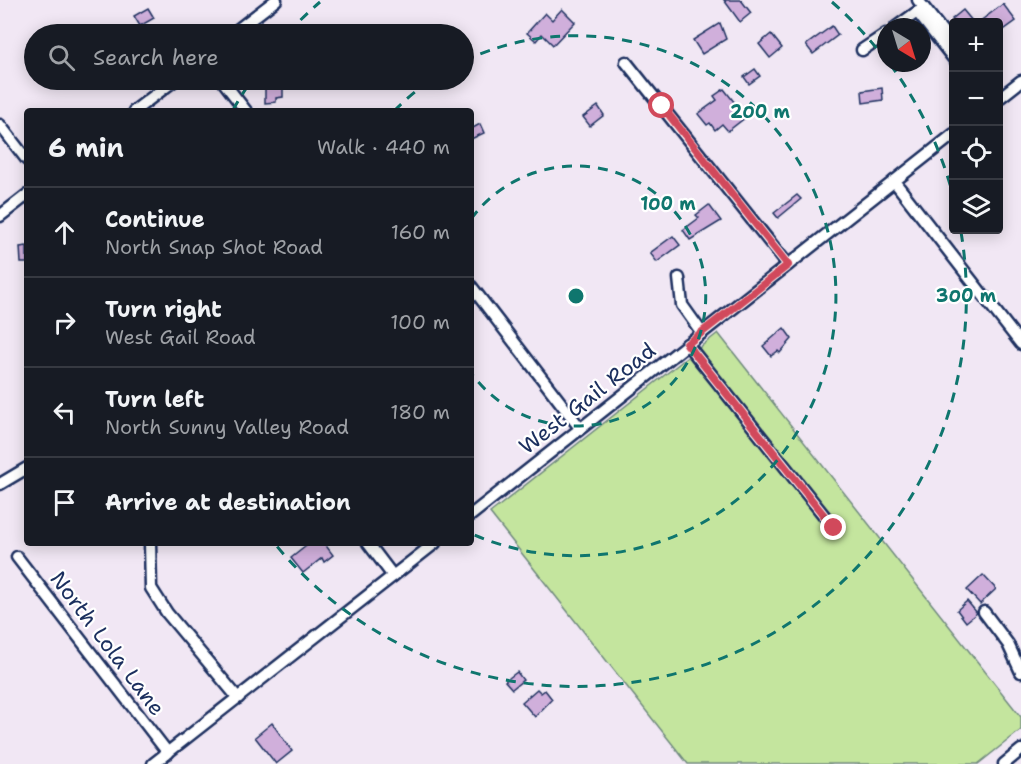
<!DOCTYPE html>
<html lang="en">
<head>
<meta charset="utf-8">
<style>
  :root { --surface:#171b24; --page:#242831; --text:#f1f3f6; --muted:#9ea1a6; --line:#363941 }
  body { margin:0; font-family:"Shantell Sans",sans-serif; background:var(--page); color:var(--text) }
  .controls { position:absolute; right:18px; top:18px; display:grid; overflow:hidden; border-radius:6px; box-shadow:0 3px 15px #0003 }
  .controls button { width:54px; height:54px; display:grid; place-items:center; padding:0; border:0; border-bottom:2px solid var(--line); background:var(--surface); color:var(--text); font:30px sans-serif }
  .compass { position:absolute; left:877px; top:18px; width:54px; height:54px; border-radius:50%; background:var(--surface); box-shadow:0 3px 15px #0003; rotate:142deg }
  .stop { position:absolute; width:18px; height:18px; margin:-14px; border:4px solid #d1495b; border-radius:50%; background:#fff }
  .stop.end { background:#d1495b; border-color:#fff; box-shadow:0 2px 6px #0008 }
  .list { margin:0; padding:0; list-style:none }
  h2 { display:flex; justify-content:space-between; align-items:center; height:78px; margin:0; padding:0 24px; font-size:26px }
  h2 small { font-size:20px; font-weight:400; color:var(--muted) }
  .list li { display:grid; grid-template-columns:39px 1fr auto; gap:18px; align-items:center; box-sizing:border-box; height:90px; padding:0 24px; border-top:2px solid var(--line) }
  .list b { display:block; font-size:22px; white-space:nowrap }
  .list p { margin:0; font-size:20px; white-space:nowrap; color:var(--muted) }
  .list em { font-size:20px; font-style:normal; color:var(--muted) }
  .icon { flex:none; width:33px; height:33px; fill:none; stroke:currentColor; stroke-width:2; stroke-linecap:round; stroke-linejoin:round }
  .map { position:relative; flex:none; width:1021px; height:764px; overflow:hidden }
  .search { position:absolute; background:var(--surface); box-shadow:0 3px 15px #0003; left:24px; top:24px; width:450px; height:66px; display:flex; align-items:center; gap:15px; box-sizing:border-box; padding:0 21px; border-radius:33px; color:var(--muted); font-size:22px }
  .panel { position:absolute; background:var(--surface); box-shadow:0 3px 15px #0003; left:24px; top:108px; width:450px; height:438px; border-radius:6px }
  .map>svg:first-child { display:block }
</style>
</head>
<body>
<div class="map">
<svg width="1021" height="764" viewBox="0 0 1021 764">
  <rect width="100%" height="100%" fill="#f1e7f4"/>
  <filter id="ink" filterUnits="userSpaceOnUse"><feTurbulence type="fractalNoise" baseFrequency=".0167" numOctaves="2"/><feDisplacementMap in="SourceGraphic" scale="12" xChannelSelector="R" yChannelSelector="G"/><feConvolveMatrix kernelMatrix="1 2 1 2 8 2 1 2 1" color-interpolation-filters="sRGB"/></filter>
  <g filter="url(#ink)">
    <path fill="#c4e59e" stroke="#708a7e" stroke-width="1.5" d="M718,333L1021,717V730L978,764H688L490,513Z"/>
    <g fill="#d0afdb" stroke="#1b2f5e" stroke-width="1.5">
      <path d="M724,0H741L751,13L740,22Z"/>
      <path d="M1003,4L1016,21L998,34V22H979Z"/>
      <path d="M148,8L154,18L140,26L134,16Z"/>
      <path d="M562,9L575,22L553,45L542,34L536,41L527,33L545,13L552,20Z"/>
      <path d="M963,10L973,22H955L952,19Z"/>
      <path d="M720,23L726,39L702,54L693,40Z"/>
      <path d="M832,26L838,35L813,54L806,45Z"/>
      <path d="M771,34L782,48L770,58L759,44Z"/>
      <path d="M755,69L760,76L749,84L744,77Z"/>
      <path d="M265,80H283V97L276,98V102L265,103Z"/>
      <path d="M882,88L883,100L863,103L862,91Z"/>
      <path d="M724,89L746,117L728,131L722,124L715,130L710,123L707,125L698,114L717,100L714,96Z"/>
      <path d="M598,106L604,115L590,126L583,117Z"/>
      <path d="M480,124L484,133L471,139V129Z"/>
      <path d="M797,195L801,199L778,218L774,213Z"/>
      <path d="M709,205L721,221L690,240L683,230L699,218L696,215Z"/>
      <path d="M673,236L680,245L657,262L650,253Z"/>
      <path d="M27,246V263H21L20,247Z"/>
      <path d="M784,328L792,339L780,353L778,351L771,356L763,346Z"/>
      <path d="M310,543H324L333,555L324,562L322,558L303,573L291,558Z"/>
      <path d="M983,575L996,589L980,604L967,590Z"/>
      <path d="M967,601L977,613L966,622L957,610Z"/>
      <path d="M517,672L523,680L512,689L505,681Z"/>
      <path d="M537,689L541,693L545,690L552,699L535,717L522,702Z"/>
      <path d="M272,723L292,751L276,764L255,737Z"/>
    </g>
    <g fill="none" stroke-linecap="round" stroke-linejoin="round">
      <g stroke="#1b2f5e" stroke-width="15">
        <g id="minor">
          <path d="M918,0L954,46"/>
          <path d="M896,27L917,12L954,59"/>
          <path d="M232,34L276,0"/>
          <path d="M862,50L886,34"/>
          <path d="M626,62L788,265"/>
          <path d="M222,80L246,111"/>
          <path d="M998,99L1021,81"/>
          <path d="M134,111L175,80"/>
          <path d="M0,125L27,160"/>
          <path d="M894,181L1021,344"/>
          <path d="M0,216L27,195"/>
          <path d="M679,278L682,305L702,333"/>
          <path d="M471,286L580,428"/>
          <path d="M687,344L834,528"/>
          <path d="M0,484L27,468"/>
          <path d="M471,515L954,134"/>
          <path d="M150,543L151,588L167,613L238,698"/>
          <path d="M368,543L393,576"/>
          <path d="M17,557L168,753"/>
          <path d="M984,612L1008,644L1021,672"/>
          <path d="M153,764L435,543"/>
          <path d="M1004,764L1021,750"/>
        </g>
      </g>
      <use href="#minor" stroke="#fff" stroke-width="10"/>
    </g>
  </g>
  <g fill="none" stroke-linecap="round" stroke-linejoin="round" filter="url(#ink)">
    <path stroke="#d1495b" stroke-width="8" d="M662,106L788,265L687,344L834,528"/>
  </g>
  <g fill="none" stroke="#0f766e" stroke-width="3" stroke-dasharray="10 8">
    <path d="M471 219A130 130 0 1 1 471 373"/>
    <path d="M394 111A260 260 0 0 1 431 80M464 61A260 260 0 1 1 472 534"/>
    <path d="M233 110A390 390 0 0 1 251 81M288 33A390 390 0 0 1 320 2M832 2A390 390 0 0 1 885 59M890 64A390 390 0 0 1 953 195M961 232A390 390 0 0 1 275 544"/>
  </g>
  <g text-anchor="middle" stroke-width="4.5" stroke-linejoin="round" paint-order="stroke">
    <g font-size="22" fill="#1b2f5e" stroke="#fff">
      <text transform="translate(587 398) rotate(-38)" y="8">West Gail Road</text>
      <text transform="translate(108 643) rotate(53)" y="8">North Lola Lane</text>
    </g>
  </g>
  <circle cx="576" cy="296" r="9" fill="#0f766e" stroke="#fff" stroke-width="3"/>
  <g font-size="18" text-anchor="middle" font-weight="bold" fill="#0f766e" stroke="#fff" stroke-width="4.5" stroke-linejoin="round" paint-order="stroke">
    <text x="760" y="118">200 m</text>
    <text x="668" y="210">100 m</text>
    <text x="966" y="302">300 m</text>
  </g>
</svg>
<div class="controls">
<button>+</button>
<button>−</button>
<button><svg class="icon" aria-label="locate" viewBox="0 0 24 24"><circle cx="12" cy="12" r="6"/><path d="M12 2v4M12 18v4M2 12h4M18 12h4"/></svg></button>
<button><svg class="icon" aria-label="layers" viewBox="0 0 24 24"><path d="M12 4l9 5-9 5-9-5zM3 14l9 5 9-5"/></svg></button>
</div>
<svg class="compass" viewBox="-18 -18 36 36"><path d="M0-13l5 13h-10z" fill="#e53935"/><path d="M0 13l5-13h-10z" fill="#9ea1a6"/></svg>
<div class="stop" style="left:662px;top:106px"></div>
<div class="stop end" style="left:834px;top:528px"></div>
<div class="search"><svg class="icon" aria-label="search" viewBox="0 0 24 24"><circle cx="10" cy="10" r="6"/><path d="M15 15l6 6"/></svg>Search here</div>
<section class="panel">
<h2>6 min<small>Walk · 440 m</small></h2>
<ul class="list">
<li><svg class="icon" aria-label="ahead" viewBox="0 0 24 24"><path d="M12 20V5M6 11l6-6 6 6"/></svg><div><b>Continue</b><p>North Snap Shot Road</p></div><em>160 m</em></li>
<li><svg class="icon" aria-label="right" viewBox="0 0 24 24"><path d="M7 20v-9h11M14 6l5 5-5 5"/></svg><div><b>Turn right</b><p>West Gail Road</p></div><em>100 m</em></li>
<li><svg class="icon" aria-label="left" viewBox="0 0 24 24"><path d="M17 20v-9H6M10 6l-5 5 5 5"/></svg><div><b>Turn left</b><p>North Sunny Valley Road</p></div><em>180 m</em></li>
<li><svg class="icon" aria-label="arrive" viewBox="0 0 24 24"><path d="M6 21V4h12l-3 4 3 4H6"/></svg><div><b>Arrive at destination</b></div></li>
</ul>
</section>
</div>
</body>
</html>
